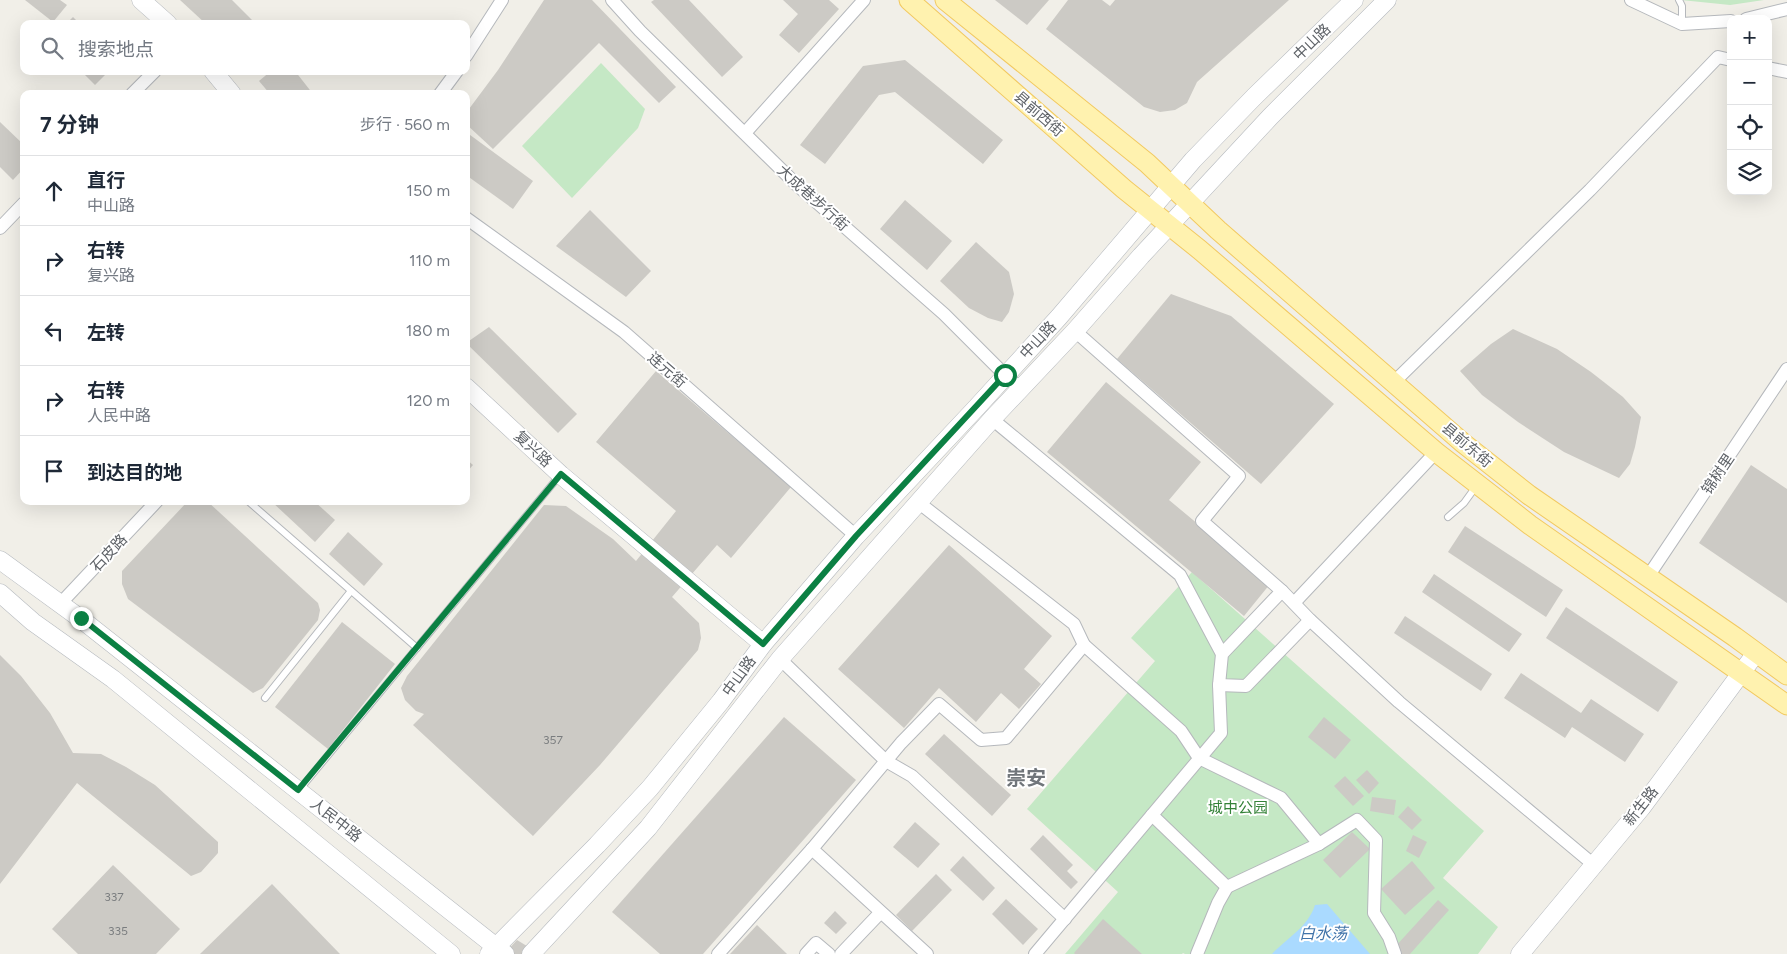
<!DOCTYPE html>
<html lang="zh">
<head>
<meta charset="utf-8">
<style>
  :root { --surface:#fff; --page:#f2f2f3; --text:#1f2937; --muted:#747a83; --line:#e0e1e3 }
  body { margin:0; font-family:Figtree,"Noto Sans SC",sans-serif; background:var(--page); color:var(--text) }
  .controls { position:absolute; right:15px; top:15px; display:grid; overflow:hidden; border-radius:10px; box-shadow:0 5px 20px #0002 }
  .controls button { width:45px; height:45px; display:grid; place-items:center; padding:0; border:0; border-bottom:1px solid var(--line); background:var(--surface); color:var(--text); font:25px sans-serif }
  .stop { position:absolute; width:15px; height:15px; margin:-11px; border:4px solid #0b8043; border-radius:50%; background:#fff }
  .stop.end { background:#0b8043; border-color:#fff; box-shadow:0 1px 5px #0008 }
  .list { margin:0; padding:0; list-style:none }
  h2 { display:flex; justify-content:space-between; align-items:center; height:65px; margin:0; padding:0 20px; font-size:21px }
  h2 small { font-size:16px; font-weight:400; color:var(--muted) }
  .list li { display:grid; grid-template-columns:32px 1fr auto; gap:15px; align-items:center; box-sizing:border-box; height:70px; padding:0 20px; border-top:1px solid var(--line) }
  .list b { display:block; font-size:19px; white-space:nowrap }
  .list p { margin:0; font-size:16px; white-space:nowrap; color:var(--muted) }
  .list em { font-size:16px; font-style:normal; color:var(--muted) }
  .icon { flex:none; width:28px; height:28px; fill:none; stroke:currentColor; stroke-width:2; stroke-linecap:round; stroke-linejoin:round }
  .map { position:relative; flex:none; width:1787px; height:954px; overflow:hidden }
  .search { position:absolute; background:var(--surface); box-shadow:0 5px 20px #0002; left:20px; top:20px; width:450px; height:55px; display:flex; align-items:center; gap:12px; box-sizing:border-box; padding:0 18px; border-radius:10px; color:var(--muted); font-size:19px }
  .panel { position:absolute; background:var(--surface); box-shadow:0 5px 20px #0002; left:20px; top:90px; width:450px; height:415px; border-radius:10px }
  .map>svg:first-child { display:block }
</style>
</head>
<body>
<div class="map">
<svg width="1787" height="954" viewBox="0 0 1787 954">
  <rect width="100%" height="100%" fill="#f1efe8"/>
  <g fill="#c5e8c5">
    <path d="M1681,0H1764L1730,5Z"/>
    <path d="M601,63L645,109L638,128L572,198L522,146Z"/>
    <path d="M1192,572L1484,831L1443,878L1498,927L1478,954H1185L1183,953L1182,954H1065L1118,892L1027,809L1155,661L1131,638Z"/>
  </g>
  <path fill="#aadaff" d="M1327,904L1370,954H1272C1287,938 1308,927 1315,905Z"/>
  <g fill="#cccac5">
    <path d="M25,0H60L67,5L53,22Z"/>
    <path d="M180,0H232L256,24H206Z"/>
    <path d="M544,0H592L676,87L659,103L599,43L493,149L466,124V113L498,70Z"/>
    <path d="M654,0H689L743,57L722,77L651,2Z"/>
    <path d="M783,0H829L839,9L799,53L779,35L798,14Z"/>
    <path d="M995,0H1049L1027,25Z"/>
    <path d="M1068,0H1102L1110,6L1115,0H1289L1197,82L1187,103L1175,110L1160,112L1144,107L1046,29Z"/>
    <path d="M73,17L80,24H66Z"/>
    <path d="M905,60L1003,140L983,164L895,92L879,95L825,164L800,145L863,66Z"/>
    <path d="M81,71H109L95,85Z"/>
    <path d="M271,71H295L313,94H270L259,81Z"/>
    <path d="M0,122L24,145V168L13,180L0,167Z"/>
    <path d="M466,132L533,181L513,209L466,175Z"/>
    <path d="M905,200L952,241L927,270L880,229Z"/>
    <path d="M590,210L651,271L626,297L556,246Z"/>
    <path d="M976,242L1009,272L1014,294L1009,312L1002,322L988,318L969,308L940,281Z"/>
    <path d="M1171,294L1231,316L1334,404L1261,484L1117,359Z"/>
    <path d="M489,327L577,414L558,433L466,343Z"/>
    <path d="M1513,329L1557,349L1591,372L1623,397L1641,417L1635,447L1630,464L1619,478L1564,452L1518,422L1482,395L1460,371L1491,344Z"/>
    <path d="M656,371L791,487L731,558L717,545L672,597L699,623L701,638L698,650L600,765L533,836L413,725L424,714L416,711L405,700L401,688L407,676L544,505L566,506L613,539L636,561L676,511L596,442Z"/>
    <path d="M1106,382L1201,462L1169,500L1270,584L1244,616L1047,452Z"/>
    <path d="M466,459L473,465L466,473Z"/>
    <path d="M1751,465L1787,489V603L1699,543Z"/>
    <path d="M188,501H207L318,603L320,610L318,620L263,688L253,693L128,599L122,584V571Z"/>
    <path d="M271,501H314L335,520L315,542Z"/>
    <path d="M1465,526L1563,590L1546,617L1448,552Z"/>
    <path d="M348,532L383,564L364,586L329,554Z"/>
    <path d="M949,545L1052,636L1024,669L1041,684L1019,709L1001,693L976,722L939,688L904,728L838,669Z"/>
    <path d="M1434,574L1522,634L1509,652L1422,592Z"/>
    <path d="M1566,607L1678,682L1658,712L1546,638Z"/>
    <path d="M1405,616L1492,674L1481,691L1394,633Z"/>
    <path d="M342,622L395,664L328,749L275,707Z"/>
    <path d="M0,655L21,676L50,713L73,753L101,754L126,767L155,785L218,842V853L201,872L191,876L77,783L0,884Z"/>
    <path d="M1521,673L1581,713L1591,699L1644,734L1625,762L1572,727L1565,738L1504,698Z"/>
    <path d="M784,717L856,780L703,954H660L612,912Z"/>
    <path d="M1324,717L1351,740L1335,759L1308,737Z"/>
    <path d="M944,734L1011,795L992,816L925,754Z"/>
    <path d="M1367,770L1379,783L1369,794L1356,780Z"/>
    <path d="M1345,776L1364,796L1353,806L1334,786Z"/>
    <path d="M1372,797L1396,800L1394,815L1370,811Z"/>
    <path d="M1408,806L1422,820L1412,830L1398,817Z"/>
    <path d="M915,822L940,844L918,868L893,847Z"/>
    <path d="M1352,832L1370,849L1340,878L1323,860Z"/>
    <path d="M1043,835L1073,865L1067,871L1078,882L1071,889L1030,849Z"/>
    <path d="M1413,835L1427,842L1419,858L1406,851Z"/>
    <path d="M963,856L995,888L983,901L950,870Z"/>
    <path d="M1412,861L1435,888L1405,915L1381,889Z"/>
    <path d="M113,865L180,929L156,954H78L52,929Z"/>
    <path d="M936,874L952,890L912,931L896,915Z"/>
    <path d="M272,884L340,954H200Z"/>
    <path d="M1006,899L1038,929L1023,945L992,914Z"/>
    <path d="M1438,900L1449,910L1410,954H1401L1394,948Z"/>
    <path d="M835,911L847,923L836,934L824,923Z"/>
    <path d="M1103,919L1142,954H1075L1074,953Z"/>
    <path d="M757,925L787,954H730Z"/>
    <path d="M517,940L540,954H504Z"/>
  </g>
  <g fill="none" stroke-linecap="round" stroke-linejoin="round">
    <g stroke="#b5b8bc" stroke-width="8">
      <g id="lane">
        <path d="M1679,0L1682,6V24"/>
        <path d="M248,501L417,648"/>
        <path d="M1448,517L1464,503L1477,485"/>
        <path d="M265,698L351,591"/>
        <path d="M300,789L560,475"/>
      </g>
    </g>
    <g stroke="#b5b8bc" stroke-width="14">
      <g id="street">
        <path d="M612,0L640,31L797,185L944,314L1005,375L1021,389"/>
        <path d="M1631,0L1682,24L1731,21"/>
        <path d="M1746,19L1787,9"/>
        <path d="M466,56L502,0"/>
        <path d="M1768,68L1787,72"/>
        <path d="M132,94L155,71"/>
        <path d="M440,94L457,71"/>
        <path d="M745,133L864,0"/>
        <path d="M466,218L624,332L856,536"/>
        <path d="M0,228L24,203"/>
        <path d="M1075,331L1239,476L1202,521L1282,591L1310,620L1399,702L1594,865"/>
        <path d="M1394,382L1590,190L1718,57L1731,60"/>
        <path d="M992,419L1180,575L1222,654"/>
        <path d="M1647,578L1787,369"/>
        <path d="M1282,591L1222,654L1219,685L1246,686L1310,620"/>
        <path d="M1294,603L1436,452"/>
        <path d="M60,604L157,501"/>
        <path d="M1084,645L1181,731L1199,758L1281,798L1319,844L1357,820L1376,840L1374,913L1389,937L1395,954"/>
        <path d="M780,659L886,761L912,776L1065,919"/>
        <path d="M1152,815L1227,887L1218,903L1197,954"/>
        <path d="M812,849L927,954"/>
        <path d="M1227,887L1319,844"/>
        <path d="M718,954L812,849L901,743L939,704L981,740L1006,738L1084,645L1074,624L918,502"/>
        <path d="M806,954L816,943L829,954"/>
        <path d="M841,954L880,913"/>
        <path d="M1035,954L1221,733L1219,685"/>
      </g>
    </g>
    <g stroke="#b6babf" stroke-width="19">
      <g id="secondary">
        <path d="M141,0L168,24"/>
        <path d="M213,71L232,94"/>
        <path d="M466,387L561,475L763,644"/>
        <path d="M0,560L81,619L505,954"/>
        <path d="M0,593L33,622L113,679L451,954"/>
        <path d="M489,954L597,845L650,788L721,701L763,644L856,536L977,407L1059,317L1193,160L1254,97L1354,0"/>
        <path d="M531,954L648,828L780,659L992,419L1075,331L1141,256L1270,117L1387,0"/>
        <path d="M1520,954L1642,807L1756,653"/>
      </g>
    </g>
    <g stroke="#f2c960" stroke-width="21">
      <g id="primary">
        <path d="M909,0L1124,189L1200,250L1436,452L1530,525L1787,705"/>
        <path d="M945,0L1147,163L1218,230L1463,443L1529,495L1735,637L1787,675"/>
      </g>
    </g>
    <use href="#lane" stroke="#fff" stroke-width="6"/>
    <use href="#street" stroke="#fff" stroke-width="12"/>
    <use href="#secondary" stroke="#fff" stroke-width="18"/>
    <use href="#primary" stroke="#fff2af" stroke-width="19"/>
  </g>
  <g fill="none" stroke-linecap="round" stroke-linejoin="round">
    <path stroke="#0b8043" stroke-width="6" d="M81,618L298,790L561,474L763,644L856,536L1005,375"/>
  </g>
  <g text-anchor="middle" stroke-width="4" stroke-linejoin="round" paint-order="stroke">
    <g font-size="12" fill="#7a7d7f">
      <text x="553" y="744">357</text>
      <text x="114" y="901">337</text>
      <text x="118" y="935">335</text>
    </g>
    <g font-size="15" fill="#5f6368" stroke="#fff">
      <text transform="translate(1312 42) rotate(-44)" y="5">中山路</text>
      <text transform="translate(1039 114) rotate(41)" y="5">县前西街</text>
      <text transform="translate(813 198) rotate(42)" y="5">大成巷步行街</text>
      <text transform="translate(1038 340) rotate(-47)" y="5">中山路</text>
      <text transform="translate(667 370) rotate(41)" y="5">连元街</text>
      <text transform="translate(1467 445) rotate(40)" y="5">县前东街</text>
      <text transform="translate(533 449) rotate(43)" y="5">复兴路</text>
      <text transform="translate(1718 474) rotate(-56)" y="5">锦树里</text>
      <text transform="translate(109 553) rotate(-47)" y="5">石皮路</text>
      <text transform="translate(739 676) rotate(-54)" y="5">中山路</text>
      <text transform="translate(1641 806) rotate(-52)" y="5">新生路</text>
      <text transform="translate(336 820) rotate(38)" y="5">人民中路</text>
    </g>
    <g font-size="15" fill="#348238" stroke="#fff">
      <text x="1238" y="813">城中公园</text>
    </g>
    <g font-size="16" font-style="italic" fill="#4174aa" stroke="#fff">
      <text x="1323" y="939">白水荡</text>
    </g>
    <g font-size="20" font-weight="bold" fill="#70757a" stroke="#fff">
      <text x="1026" y="785">崇安</text>
    </g>
  </g>
</svg>
<div class="controls">
<button>+</button>
<button>−</button>
<button><svg class="icon" aria-label="locate" viewBox="0 0 24 24"><circle cx="12" cy="12" r="6"/><path d="M12 2v4M12 18v4M2 12h4M18 12h4"/></svg></button>
<button><svg class="icon" aria-label="layers" viewBox="0 0 24 24"><path d="M12 4l9 5-9 5-9-5zM3 14l9 5 9-5"/></svg></button>
</div>
<div class="stop" style="left:1005px;top:375px"></div>
<div class="stop end" style="left:81px;top:618px"></div>
<div class="search"><svg class="icon" aria-label="search" viewBox="0 0 24 24"><circle cx="10" cy="10" r="6"/><path d="M15 15l6 6"/></svg>搜索地点</div>
<section class="panel">
<h2>7 分钟<small>步行 · 560 m</small></h2>
<ul class="list">
<li><svg class="icon" aria-label="ahead" viewBox="0 0 24 24"><path d="M12 20V5M6 11l6-6 6 6"/></svg><div><b>直行</b><p>中山路</p></div><em>150 m</em></li>
<li><svg class="icon" aria-label="right" viewBox="0 0 24 24"><path d="M7 20v-9h11M14 6l5 5-5 5"/></svg><div><b>右转</b><p>复兴路</p></div><em>110 m</em></li>
<li><svg class="icon" aria-label="left" viewBox="0 0 24 24"><path d="M17 20v-9H6M10 6l-5 5 5 5"/></svg><div><b>左转</b></div><em>180 m</em></li>
<li><svg class="icon" aria-label="right" viewBox="0 0 24 24"><path d="M7 20v-9h11M14 6l5 5-5 5"/></svg><div><b>右转</b><p>人民中路</p></div><em>120 m</em></li>
<li><svg class="icon" aria-label="arrive" viewBox="0 0 24 24"><path d="M6 21V4h12l-3 4 3 4H6"/></svg><div><b>到达目的地</b></div></li>
</ul>
</section>
</div>
</body>
</html>
